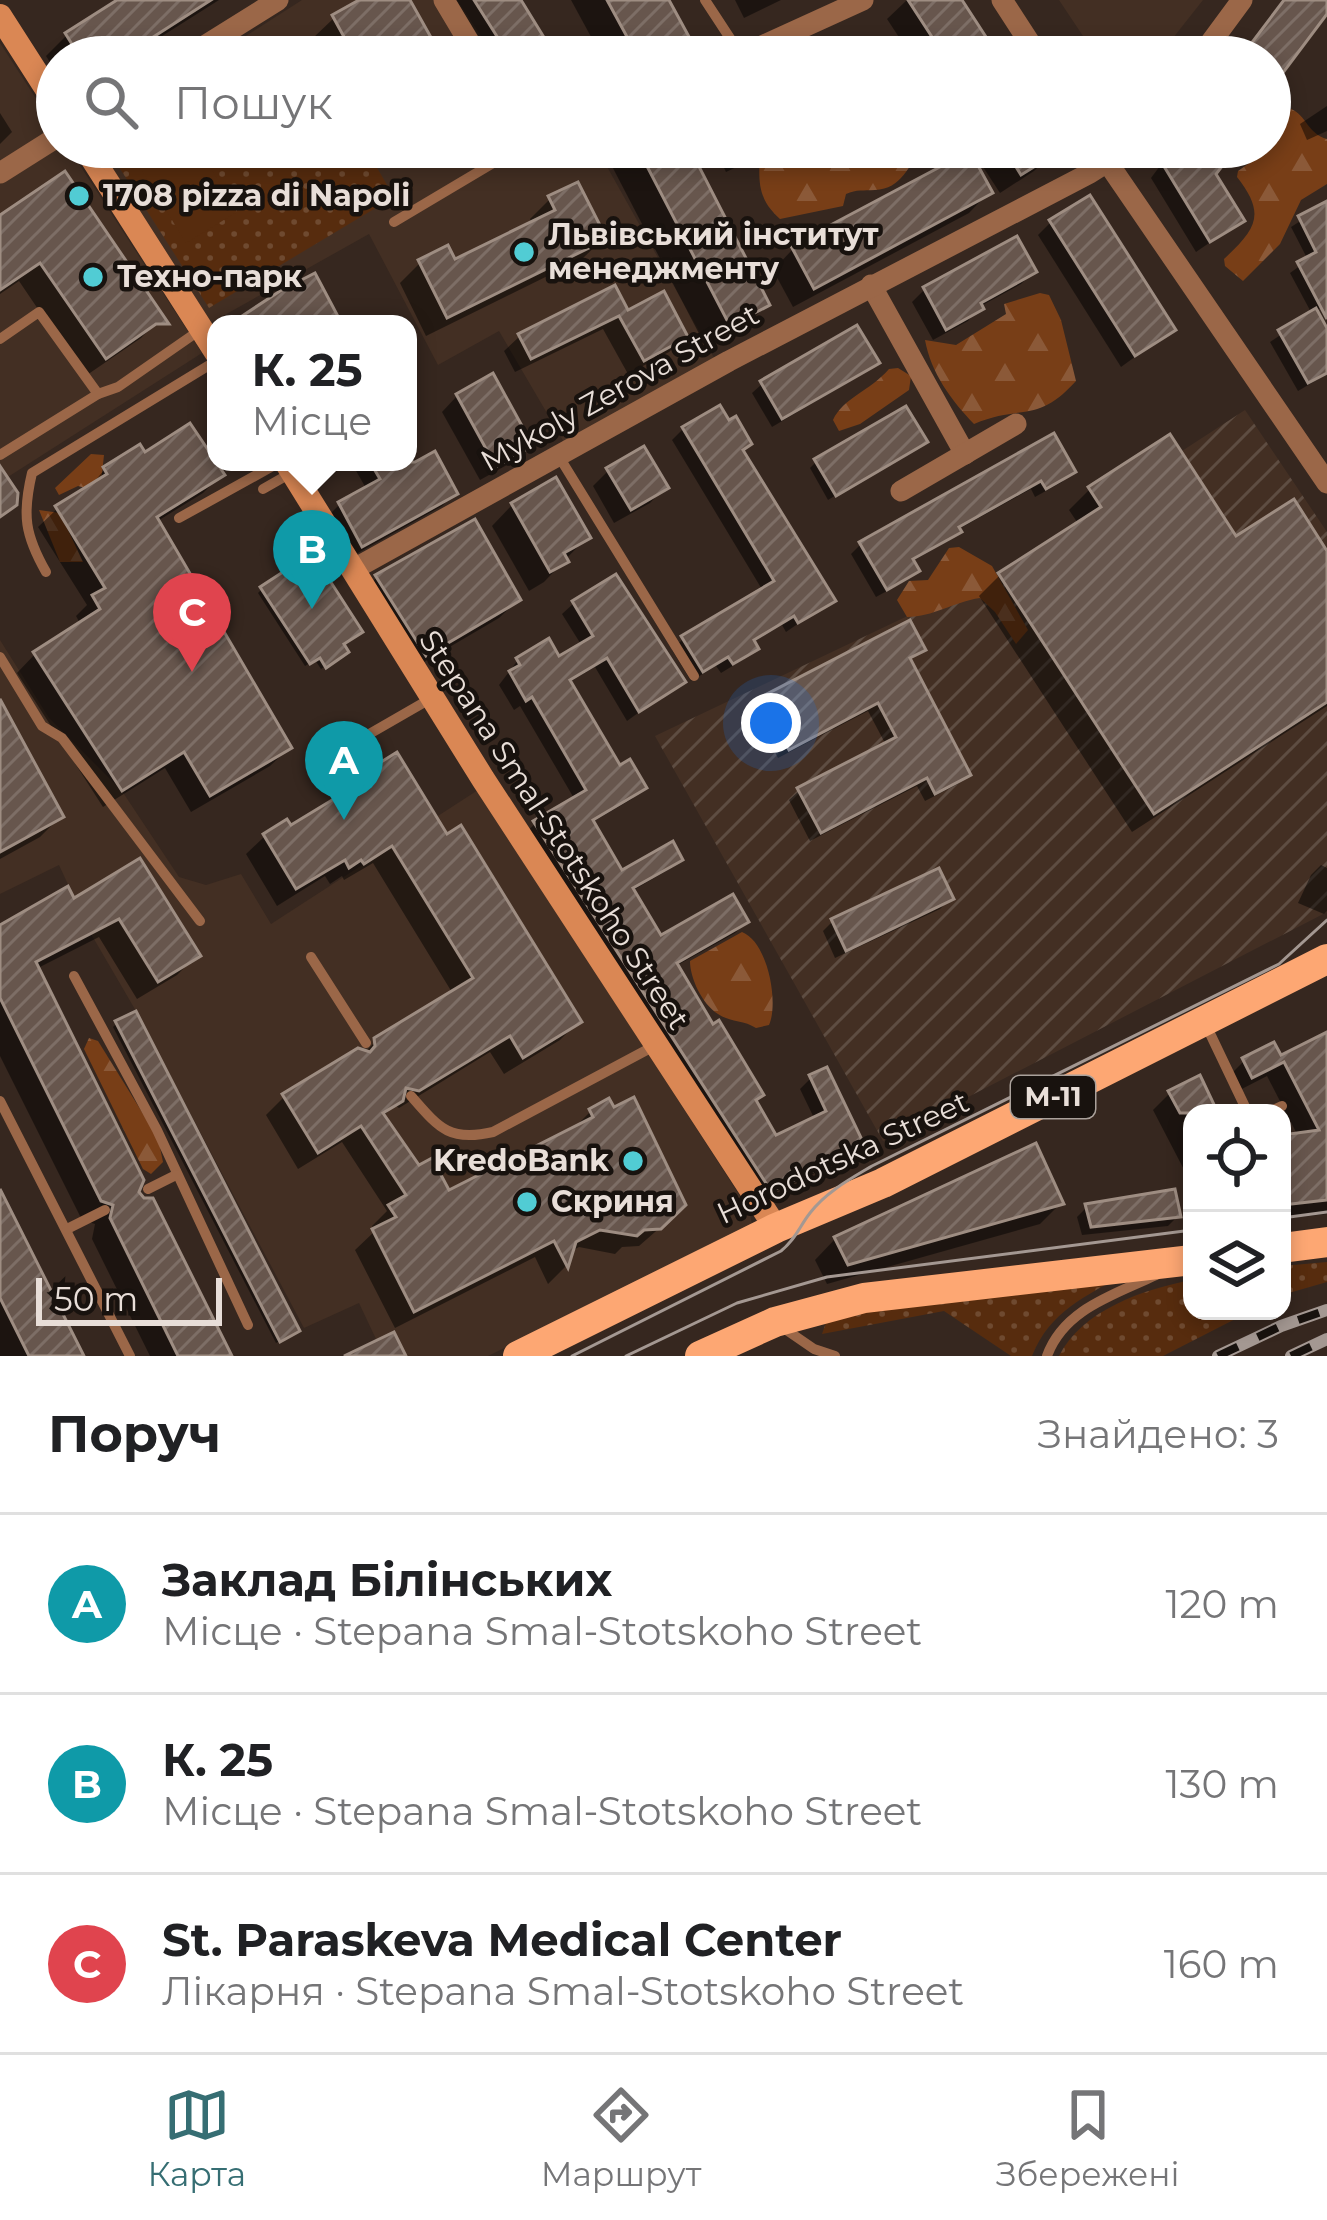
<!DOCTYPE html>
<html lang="uk">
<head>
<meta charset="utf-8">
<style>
  :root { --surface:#fff; --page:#f6f6f6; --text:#202124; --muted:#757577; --line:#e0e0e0; --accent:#366e73 }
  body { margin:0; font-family:Montserrat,sans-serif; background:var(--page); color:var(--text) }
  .controls { position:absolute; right:36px; bottom:36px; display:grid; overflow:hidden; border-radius:24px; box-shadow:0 6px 18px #0003 }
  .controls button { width:108px; height:108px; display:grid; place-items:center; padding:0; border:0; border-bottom:3px solid var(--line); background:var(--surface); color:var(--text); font:60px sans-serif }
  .scale { position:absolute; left:36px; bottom:30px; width:186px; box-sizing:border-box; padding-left:12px; border:6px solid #e8ded8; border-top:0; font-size:33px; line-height:42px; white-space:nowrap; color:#e8ded8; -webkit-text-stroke:9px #18120e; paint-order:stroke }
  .you { position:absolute; left:771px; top:723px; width:42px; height:42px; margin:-30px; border:9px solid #fff; border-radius:50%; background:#1a73e8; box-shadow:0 0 0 18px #1a73e833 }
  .badge { display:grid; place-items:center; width:78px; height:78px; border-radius:50%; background:var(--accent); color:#fff; font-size:39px; font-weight:700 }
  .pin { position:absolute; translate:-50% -99px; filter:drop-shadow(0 3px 6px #0008) }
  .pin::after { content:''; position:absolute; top:63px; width:42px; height:36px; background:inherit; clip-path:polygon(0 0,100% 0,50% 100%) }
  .popup { position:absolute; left:207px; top:315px; width:210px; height:156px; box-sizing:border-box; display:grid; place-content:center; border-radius:24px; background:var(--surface); filter:drop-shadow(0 3px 9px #0005); font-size:39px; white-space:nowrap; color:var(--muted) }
  .popup b { font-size:45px; color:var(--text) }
  .popup::after { content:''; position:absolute; left:50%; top:100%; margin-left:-24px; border:24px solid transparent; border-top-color:var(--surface) }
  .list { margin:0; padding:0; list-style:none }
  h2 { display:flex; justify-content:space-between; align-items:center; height:156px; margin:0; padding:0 48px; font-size:51px }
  h2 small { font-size:39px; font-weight:400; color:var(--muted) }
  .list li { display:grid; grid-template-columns:78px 1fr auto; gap:36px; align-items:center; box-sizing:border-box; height:180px; padding:0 48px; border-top:3px solid var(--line) }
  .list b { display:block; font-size:45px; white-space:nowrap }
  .list p { margin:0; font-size:39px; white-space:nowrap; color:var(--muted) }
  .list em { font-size:39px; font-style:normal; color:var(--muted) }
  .icon { flex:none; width:66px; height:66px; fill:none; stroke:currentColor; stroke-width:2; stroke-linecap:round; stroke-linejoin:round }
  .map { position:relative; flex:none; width:1327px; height:1356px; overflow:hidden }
  .search { position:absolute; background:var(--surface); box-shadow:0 6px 18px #0003; left:36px; right:36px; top:36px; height:132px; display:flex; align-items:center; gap:30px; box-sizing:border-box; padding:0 42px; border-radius:66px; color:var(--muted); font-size:45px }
  .sheet { height:696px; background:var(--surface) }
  nav { display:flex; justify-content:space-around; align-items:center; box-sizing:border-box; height:168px; border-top:3px solid var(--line); background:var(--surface); font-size:33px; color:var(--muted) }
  nav a { display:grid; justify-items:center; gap:6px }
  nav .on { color:var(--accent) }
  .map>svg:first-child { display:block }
</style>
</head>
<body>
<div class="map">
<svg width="1327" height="1356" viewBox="0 0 1327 1356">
  <defs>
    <pattern id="industrial-furrows" width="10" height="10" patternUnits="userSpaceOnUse" patternTransform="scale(3)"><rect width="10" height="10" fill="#432f23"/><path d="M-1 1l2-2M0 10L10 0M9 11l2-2" fill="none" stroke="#5e4d42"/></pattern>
    <pattern id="grass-dots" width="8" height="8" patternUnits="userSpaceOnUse" patternTransform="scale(3)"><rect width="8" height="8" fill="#572c0e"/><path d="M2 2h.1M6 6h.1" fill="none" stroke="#6f4a30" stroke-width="1.8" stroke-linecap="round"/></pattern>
    <pattern id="forest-firs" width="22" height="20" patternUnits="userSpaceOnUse" patternTransform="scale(3)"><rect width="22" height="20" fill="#783e17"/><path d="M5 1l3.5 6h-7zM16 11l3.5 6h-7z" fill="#8b5938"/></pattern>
    <pattern id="building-hatch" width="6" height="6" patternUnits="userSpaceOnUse" patternTransform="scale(3)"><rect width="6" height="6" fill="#67564d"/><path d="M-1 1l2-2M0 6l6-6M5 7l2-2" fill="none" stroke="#7d6e66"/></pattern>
  </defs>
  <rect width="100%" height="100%" fill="#36271f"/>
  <g fill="#432f23">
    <path d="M302,0H457L495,57H213Z"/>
    <path d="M1059,0H1203L1158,57H1097Z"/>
    <path d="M0,43L57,131V147H68L202,353L0,482Z"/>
    <path d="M97,147H596L717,363L565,444L499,331L438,365L369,234L205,326Z"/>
    <path d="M0,640L49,718L122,791L179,877L206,885L241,874L271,924L478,790L749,1210L752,1224L744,1232L488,1356H384L359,1303L304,1328L136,1011L91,934L59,865L0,894Z"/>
  </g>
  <path fill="url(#industrial-furrows)" d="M1245,410L1327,532V912L883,1141L655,736L998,573L1100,507L1088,487L1170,434L1182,451Z"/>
  <g fill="url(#grass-dots)">
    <path d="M121,147H365L394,197L209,308L110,153Z"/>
    <path d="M1327,1262V1282L1282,1295V1266Z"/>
    <path d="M1127,1273C1086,1296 1050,1311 1032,1356H1011L944,1311L822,1334L828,1317Z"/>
    <path d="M1192,1280V1311H1251L1163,1356H1059C1082,1310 1144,1289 1192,1280Z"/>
  </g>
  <g fill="url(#forest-firs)">
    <path d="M1291,109C1306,115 1308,134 1327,139V184L1301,200L1280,244L1243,281L1225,266L1224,259C1257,228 1266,214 1237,177L1238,171L1272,147L1276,125Z"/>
    <path d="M791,147H924C908,165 902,189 875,190C863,191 857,189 846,194L843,206L780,219C759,200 758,184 760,155Z"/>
    <path d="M1040,293L1049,295L1061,320L1076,381C1037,424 1022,404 974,424C951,400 931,373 925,340L956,345L1006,314L1004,304Z"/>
    <path d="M898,368L911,376L909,390L860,424L839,431L833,420C843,398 870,391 889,369Z"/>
    <path d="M91,454L104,455L100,492L78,486L59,495L55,488Z"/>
    <path d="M39,510L60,513L83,562H60Z"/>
    <path d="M959,547L992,566L1028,630L1016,644L995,612L980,598C953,602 933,617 907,617L897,600L909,581L928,580L949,548Z"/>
    <path d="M742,932C768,942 779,1003 769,1025L756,1028C744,1020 729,1022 718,1014C702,1004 690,978 690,961Z"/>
    <path d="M89,1038L98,1041L158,1138L163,1162L151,1174L143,1169L84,1049Z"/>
  </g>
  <path fill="#572c0e" d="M149,147H198L237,212L186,243L133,156Z"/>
  <g fill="#0007">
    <path d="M122,0H219L129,57H57V73L46,56L67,35Z"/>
    <path d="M365,0H406L439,57H324L313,38L334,18Z"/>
    <path d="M456,0H517L552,57H491Z"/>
    <path d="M571,0H665L697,57H602Z"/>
    <path d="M735,0H781L744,18Z"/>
    <path d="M907,0H959L995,57H912L887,19Z"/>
    <path d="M1283,0H1327V9L1274,79L1281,83L1270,98V57H1241Z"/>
    <path d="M887,41L895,57H854Z"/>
    <path d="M1327,106V131L1307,140L1300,124Z"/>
    <path d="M0,113L12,132L0,144Z"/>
    <path d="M374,147H414L384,164Z"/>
    <path d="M602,147H685L767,305L743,328L706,347Z"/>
    <path d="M714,147H778L726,172Z"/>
    <path d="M970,147H1053L1055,151L1034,171L1000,193Z"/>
    <path d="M1174,147H1233L1213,174L1241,221L1196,252L1151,178Z"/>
    <path d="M989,192L969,213L793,307L773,270L793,249Z"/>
    <path d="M550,199L603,239L582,259L426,336L400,283L420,263H453L532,224L530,219Z"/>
    <path d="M1327,204V305L1314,311L1327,334V374L1298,391L1270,342L1312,314L1290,273L1308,260L1291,227Z"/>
    <path d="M0,219L161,317L141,338L84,377L19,281L0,294Z"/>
    <path d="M1051,222L1172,330L1121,367L1038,235Z"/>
    <path d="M1016,240L1033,272L1021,284L979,307L968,321L933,340L912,302L924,290Z"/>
    <path d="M614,289L627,314L685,337L669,352L628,374L603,329L515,372L504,351L520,336Z"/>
    <path d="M876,362L866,372L772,427L752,393L762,384Z"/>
    <path d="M457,396L530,446L514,461L480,480L442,412Z"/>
    <path d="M683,429L741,452L832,600L786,632L782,625L752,643L755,648L744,659L721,673L716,666L691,681L672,650L683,639L763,591L672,440Z"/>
    <path d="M1053,437L1072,472L1062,482L1035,497L1031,489L957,530L948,541L911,562L916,570L907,580L876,597L851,554L861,544Z"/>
    <path d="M924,442L828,500L810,468L816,462Z"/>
    <path d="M408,449L417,464L454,494L442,506L349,558L327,517L340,504L367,490L351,462H408Z"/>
    <path d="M144,456L221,475L203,493L156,522L289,748L270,766L191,812L165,768L103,807L17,673L35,654L81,625L76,616L87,605L38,527L57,509L88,489L105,469Z"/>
    <path d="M608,471L665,487L650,503L614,523L593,486Z"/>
    <path d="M1090,489L1235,540L1327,556V706L1132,832L979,596L1000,575L1079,525L1069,510Z"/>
    <path d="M512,505L587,537L544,582L529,591L492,526Z"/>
    <path d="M378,576L518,600L499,618L407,672L360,595Z"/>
    <path d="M262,589L341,644L342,656L321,669L315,660L305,666L258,593Z"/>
    <path d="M574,603L682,681L627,721L595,667L568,683L619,769L643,788L632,799L591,823L621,874L679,859L668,870L632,891L660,939L746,922L735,933L676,966L775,1139L815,1120L800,1089L811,1078L861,1145L850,1156L759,1200L523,835L535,824L575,800L520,706L514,710L499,685L518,660H558L582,646L562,614Z"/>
    <path d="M922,650L909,661L968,774L958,784L925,801L917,786L810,841L789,800L799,791L886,745L868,711L778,758L753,709L763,700Z"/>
    <path d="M0,705L60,817L40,837L0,859Z"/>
    <path d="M364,776L446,838L578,1022L560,1040L504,1074L490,1052L399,1108L395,1105L382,1117L418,1169L448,1194L573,1129L591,1111L679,1211L639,1246L622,1247L615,1254L579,1247L570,1252L565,1267L548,1284L535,1257L395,1328L355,1250L375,1231L372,1226L387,1211L342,1142L298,1169L266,1115L284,1097L364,1053L376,1041L453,994L373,863L344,880L342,876L330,884L325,876L277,906L246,854L265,836L290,829L345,795Z"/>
    <path d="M139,862L197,955L177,975L137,999L99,937L36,969L135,1193L228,1356H150L92,1239L95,1224L82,1220L0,1056V928L72,902Z"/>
    <path d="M1321,865L1327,868V911L1324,914L1298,903L1311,875Z"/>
    <path d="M950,899L940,909L835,958L823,931L832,922Z"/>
    <path d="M117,1023L293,1334L276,1343L113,1027Z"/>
    <path d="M1327,1035V1214L1282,1219V1138L1298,1136L1267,1076L1234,1093L1227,1078L1244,1061L1280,1059Z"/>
    <path d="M1170,1093L1215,1113H1192V1185L1153,1110Z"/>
    <path d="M0,1196L81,1356H0Z"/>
    <path d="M1060,1204L1040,1224L827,1284L815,1260L835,1239Z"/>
    <path d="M1087,1207L1178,1216L1168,1226L1082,1235L1077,1217Z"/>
  </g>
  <g fill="url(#building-hatch)" stroke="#9e8d82" stroke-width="3">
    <path d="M117,0H211L122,57H80L65,33Z"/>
    <path d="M359,0H410L442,57H355L332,15Z"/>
    <path d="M474,0H521L556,57H510Z"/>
    <path d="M607,0H669L700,57H638Z"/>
    <path d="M908,0H962L999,57H945Z"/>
    <path d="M1284,0H1327V14L1270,90V57H1241Z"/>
    <path d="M637,147H689L770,305L730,326Z"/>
    <path d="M1004,147H1066L1021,175Z"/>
    <path d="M1174,147H1237L1216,174L1245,221L1210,242L1162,163Z"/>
    <path d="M970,151L993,193L814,289L791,246Z"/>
    <path d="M65,171L169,324H156L106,359L40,263L0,290V215Z"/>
    <path d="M578,182L607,239L447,318L418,260L448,245L455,259L555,210L548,196Z"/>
    <path d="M1090,195L1176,330L1135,356L1049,220Z"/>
    <path d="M1327,201V319L1297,262L1316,252L1298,216Z"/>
    <path d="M1017,236L1037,272L981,303L984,309L946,330L923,287Z"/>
    <path d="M315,273L342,324H230L280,291Z"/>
    <path d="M615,285L628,310L664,291L688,337L644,361L619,316L531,359L518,334Z"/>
    <path d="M1316,308L1327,328V373L1308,383L1278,330Z"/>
    <path d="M857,325L880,363L782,419L760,381Z"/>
    <path d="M493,373L533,446L496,467L456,394Z"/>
    <path d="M720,405L729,420L736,416L752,444L743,450L836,601L798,623L794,616L754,640L759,649L733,664L728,657L703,672L681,636L774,581L682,427Z"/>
    <path d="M906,406L928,442L836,496L814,459Z"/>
    <path d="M190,423L225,475L157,517L292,748L210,796L184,752L122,791L33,652L100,609L92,595L105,588L55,506L107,474L103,467L140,444L145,452Z"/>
    <path d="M1054,433L1076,472L1046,489L1041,481L959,527L962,532L913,559L920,571L887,590L859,542Z"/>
    <path d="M1170,434L1236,536L1294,499L1327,551V702L1154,814L998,573L1101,507L1088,487Z"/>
    <path d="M644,446L669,488L631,510L606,468Z"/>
    <path d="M435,451L458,494L362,547L338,502L380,479L370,462H415Z"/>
    <path d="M0,466L18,493L17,505L0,517Z"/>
    <path d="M556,477L591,538L564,553L569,562L550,572L511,503Z"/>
    <path d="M475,519L521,600L426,656L375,575Z"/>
    <path d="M312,553L363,632L344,644L349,652L326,668L320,658L310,664L260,587Z"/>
    <path d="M616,574L686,682L639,712L607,658L570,680L620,765L630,759L647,788L593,820L622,870L673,841L683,860L633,888L661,935L733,894L749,922L677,963L713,1024L719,1020L764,1095L756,1100L776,1135L826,1111L809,1075L827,1067L865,1146L771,1191L533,821L586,790L532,697L526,701L509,671L520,665L516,658L549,638L559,656L593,636L572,601Z"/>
    <path d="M910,620L926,650L910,658L971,775L935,794L927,778L821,833L797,788L896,737L878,703L789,750L761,697Z"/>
    <path d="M0,699L64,817L0,852Z"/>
    <path d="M397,752L447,834L461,825L582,1022L523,1058L510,1036L419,1091L406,1088L403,1101L383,1113L419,1165L432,1158L449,1190L593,1117L589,1109L609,1098L614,1107L634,1097L686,1205L661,1229L644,1230L637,1236L600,1230L576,1242L568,1268L554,1241L414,1312L372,1229L396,1217L388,1205L406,1195L361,1126L318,1153L282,1094L358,1048L370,1052L375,1046L374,1038L473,978L392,846L364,864L361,860L349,868L345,860L296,889L263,834L287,819L291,825L365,780L362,774Z"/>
    <path d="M140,858L201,956L158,982L119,919L36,962L144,1180L139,1192L144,1198H153L232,1356H178L110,1218L113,1205L101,1201L0,998V925L68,886L74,898Z"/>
    <path d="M939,868L954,899L846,951L831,919Z"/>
    <path d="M136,1011L300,1331L280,1342L115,1021Z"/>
    <path d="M1327,1032V1200L1282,1205V1135L1319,1130L1284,1062L1252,1078L1242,1058L1274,1042L1281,1055Z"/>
    <path d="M1200,1075L1218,1113H1180L1168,1091Z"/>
    <path d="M1036,1143L1064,1204L848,1265L834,1237Z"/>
    <path d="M0,1189L84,1356H29L0,1298Z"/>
    <path d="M1175,1189L1181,1217L1091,1227L1085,1204Z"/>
    <path d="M394,1332L406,1356H344Z"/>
  </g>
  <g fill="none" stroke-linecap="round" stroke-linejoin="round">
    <g stroke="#9b6748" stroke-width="10">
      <path d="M705,0L741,55"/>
      <path d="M394,222L520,147"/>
      <path d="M0,339L39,312L98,394"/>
      <path d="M0,455L98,394L118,387L200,330"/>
      <path d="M558,455L694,676"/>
      <path d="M263,489L291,473"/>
      <path d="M179,518L280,462"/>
      <path d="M46,572C25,535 22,515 32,473L216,361"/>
      <path d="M0,657L42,726L62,738L200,921"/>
      <path d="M338,752L430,699"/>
      <path d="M311,957L366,1043"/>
      <path d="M74,976L157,1130L248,1325"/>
      <path d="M1205,1023L1248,1113"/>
      <path d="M411,1096C439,1128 449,1142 493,1132L656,1045"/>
      <path d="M0,1101L130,1356"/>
      <path d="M1267,1113L1282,1106"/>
      <path d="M148,1189L176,1175"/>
      <path d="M67,1229L105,1210"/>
      <path d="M782,1327L814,1349L835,1356"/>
      <path d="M1047,1356C1064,1309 1114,1295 1156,1275"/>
    </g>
    <g stroke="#9b6748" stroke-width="21">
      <path d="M444,0L478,57"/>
      <path d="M1002,0L1039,57"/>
      <path d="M187,57L278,0"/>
      <path d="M738,57L863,0"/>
      <path d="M1200,57L1242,0"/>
      <path d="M540,147H562"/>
      <path d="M1097,147L1327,483"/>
      <path d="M0,173L57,137"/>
      <path d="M871,285L965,454"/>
      <path d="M901,491L1016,424"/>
      <path d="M354,569L729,361L1090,173L1131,147"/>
    </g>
    <g stroke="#da8754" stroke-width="24">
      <path d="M0,16L57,105"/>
      <path d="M85,147L216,352"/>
      <path d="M286,462L483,779L776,1228"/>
    </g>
    <g stroke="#fda773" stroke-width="30">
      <path d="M1282,1248L1327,1242"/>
      <path d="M518,1356L776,1228L883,1183L1327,959"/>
      <path d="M700,1356L775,1322L864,1298L1192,1260"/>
    </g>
    <g stroke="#a49892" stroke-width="3">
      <path d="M1282,1218L1327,1212"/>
      <path d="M572,1356L781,1251C796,1239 799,1227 810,1213C826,1192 850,1179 872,1166L1279,964L1327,920"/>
      <path d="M626,1356L737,1303L827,1277L1192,1230"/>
    </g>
    <g stroke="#a49892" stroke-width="12">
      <g id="rail">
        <path d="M1218,1356L1281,1326L1327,1310"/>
        <path d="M1291,1356L1327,1339"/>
      </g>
    </g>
    <use href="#rail" stroke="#18120e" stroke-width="8" stroke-dasharray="22" stroke-linecap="butt"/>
  </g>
  <g fill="#51ccd4" stroke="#18120e" stroke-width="4.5">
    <circle cx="79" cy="196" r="12"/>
    <circle cx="524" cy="252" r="12"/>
    <circle cx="93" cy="277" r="12"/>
    <circle cx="633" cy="1161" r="12"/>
    <circle cx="527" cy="1202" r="12"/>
  </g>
  <g text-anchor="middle" stroke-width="9" stroke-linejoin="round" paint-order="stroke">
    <rect fill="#18120e" stroke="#aaa19b" stroke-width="3" x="1011" y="1076" width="84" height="42" rx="9"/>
    <g font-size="27" font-weight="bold" fill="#e8ded8">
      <text x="1053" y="1106">М-11</text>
    </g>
    <g font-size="30" font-weight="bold" fill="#e8ded8" stroke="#18120e" text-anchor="start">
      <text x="103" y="206">1708 pizza di Napoli</text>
      <text x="548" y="245">Львівський інститут<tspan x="548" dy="34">менеджменту</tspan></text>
      <text x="117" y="287">Техно-парк</text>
      <text x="609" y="1171" text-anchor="end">KredoBank</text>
      <text x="551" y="1212">Скриня</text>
    </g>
    <g font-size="30" fill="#e8ded8" stroke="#18120e">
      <text transform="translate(620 388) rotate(-29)" y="10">Mykoly Zerova Street</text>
      <text transform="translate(554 830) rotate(57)" y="10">Stepana Smal-Stotskoho Street</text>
      <text transform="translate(843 1158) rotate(-25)" y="10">Horodotska Street</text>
    </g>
  </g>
</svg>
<div class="controls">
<button><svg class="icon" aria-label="locate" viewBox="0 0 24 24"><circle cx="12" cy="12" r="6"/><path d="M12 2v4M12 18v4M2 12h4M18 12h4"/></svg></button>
<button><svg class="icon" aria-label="layers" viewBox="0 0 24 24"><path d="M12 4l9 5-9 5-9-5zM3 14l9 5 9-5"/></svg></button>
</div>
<div class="scale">50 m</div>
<div class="you"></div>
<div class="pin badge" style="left:344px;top:820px;background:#0f9aa8">A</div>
<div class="pin badge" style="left:312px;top:609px;background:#0f9aa8">B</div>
<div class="popup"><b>К. 25</b>Місце</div>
<div class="pin badge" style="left:192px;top:672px;background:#e0444e">C</div>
<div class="search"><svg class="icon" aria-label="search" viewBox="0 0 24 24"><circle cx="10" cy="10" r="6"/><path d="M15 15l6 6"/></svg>Пошук</div>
</div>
<section class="sheet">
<h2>Поруч<small>Знайдено: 3</small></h2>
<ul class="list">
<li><span class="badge" style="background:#0f9aa8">A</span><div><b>Заклад Білінських</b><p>Місце · Stepana Smal-Stotskoho Street</p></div><em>120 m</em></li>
<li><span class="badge" style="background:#0f9aa8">B</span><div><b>К. 25</b><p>Місце · Stepana Smal-Stotskoho Street</p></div><em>130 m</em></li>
<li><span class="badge" style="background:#e0444e">C</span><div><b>St. Paraskeva Medical Center</b><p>Лікарня · Stepana Smal-Stotskoho Street</p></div><em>160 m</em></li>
</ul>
</section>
<nav>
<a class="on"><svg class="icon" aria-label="map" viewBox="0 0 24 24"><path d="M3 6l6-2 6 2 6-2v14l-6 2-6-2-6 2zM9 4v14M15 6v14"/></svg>Карта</a>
<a><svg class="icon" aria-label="directions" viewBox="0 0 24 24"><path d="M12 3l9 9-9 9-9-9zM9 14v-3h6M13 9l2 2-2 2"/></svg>Маршрут</a>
<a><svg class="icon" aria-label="saved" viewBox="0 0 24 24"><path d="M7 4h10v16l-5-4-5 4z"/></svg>Збережені</a>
</nav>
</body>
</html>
